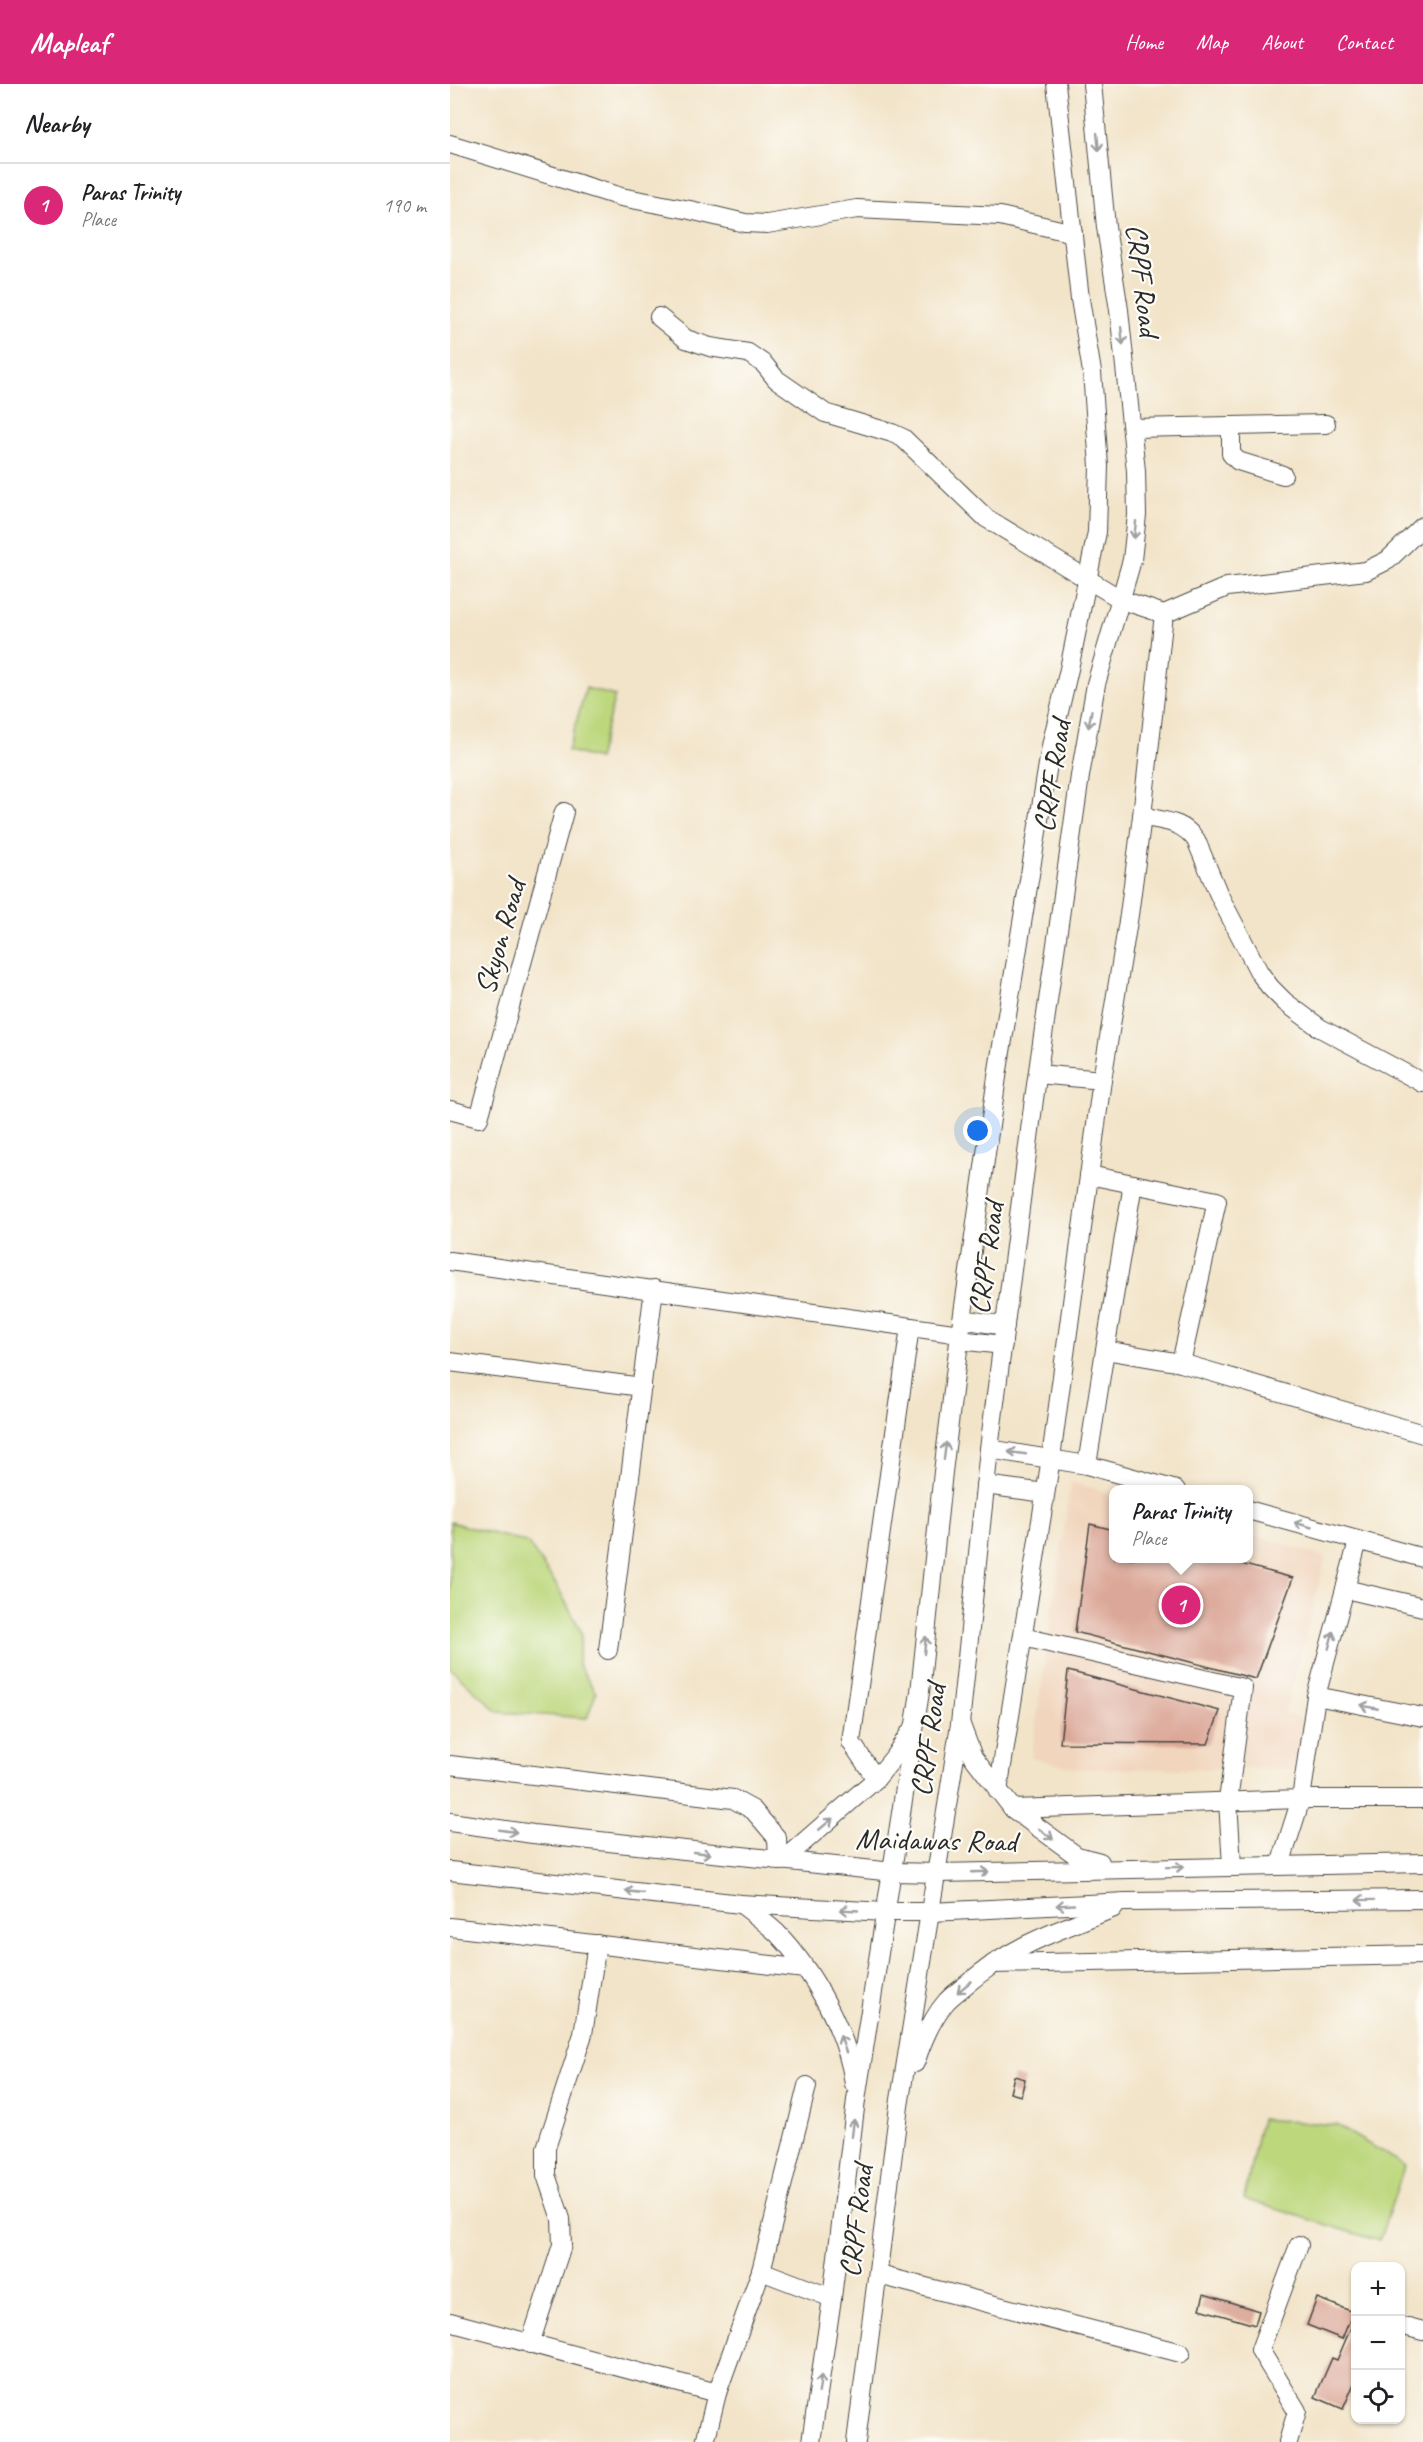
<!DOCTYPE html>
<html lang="en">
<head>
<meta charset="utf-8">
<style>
  :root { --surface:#fff; --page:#f6f6f6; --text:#202124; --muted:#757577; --line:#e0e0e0; --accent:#db2777 }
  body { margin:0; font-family:Caveat,sans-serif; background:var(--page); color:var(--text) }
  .controls { position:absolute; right:18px; bottom:18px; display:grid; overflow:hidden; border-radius:12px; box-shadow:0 2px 4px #0004 }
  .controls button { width:54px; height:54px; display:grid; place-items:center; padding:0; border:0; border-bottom:2px solid var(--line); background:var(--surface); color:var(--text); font:30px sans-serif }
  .you { position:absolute; left:528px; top:1047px; width:21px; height:21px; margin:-15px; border:4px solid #fff; border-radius:50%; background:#1a73e8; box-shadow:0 0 0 9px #1a73e833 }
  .badge { display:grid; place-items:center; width:39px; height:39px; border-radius:50%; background:var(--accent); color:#fff; font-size:20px; font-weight:700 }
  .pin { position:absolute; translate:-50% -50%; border:3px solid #fff; box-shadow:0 2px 6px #0006 }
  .popup { position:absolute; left:659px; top:1401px; width:144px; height:78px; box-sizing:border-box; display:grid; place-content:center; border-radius:12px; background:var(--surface); filter:drop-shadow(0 2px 4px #0005); font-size:20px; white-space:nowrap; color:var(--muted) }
  .popup b { font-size:22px; color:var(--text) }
  .popup::after { content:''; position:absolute; left:50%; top:100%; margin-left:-12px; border:12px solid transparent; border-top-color:var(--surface) }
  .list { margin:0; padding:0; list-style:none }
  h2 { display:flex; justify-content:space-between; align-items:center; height:78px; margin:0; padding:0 24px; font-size:26px }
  h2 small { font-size:20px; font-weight:400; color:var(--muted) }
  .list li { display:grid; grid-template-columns:39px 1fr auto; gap:18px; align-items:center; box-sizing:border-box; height:84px; padding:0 24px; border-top:2px solid var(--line) }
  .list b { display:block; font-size:22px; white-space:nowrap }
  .list p { margin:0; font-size:20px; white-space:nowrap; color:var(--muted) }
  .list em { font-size:20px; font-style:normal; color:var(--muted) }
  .icon { flex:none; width:33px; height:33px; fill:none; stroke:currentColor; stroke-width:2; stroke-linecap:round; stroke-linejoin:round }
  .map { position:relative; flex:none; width:973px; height:2358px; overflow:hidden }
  header { display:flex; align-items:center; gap:36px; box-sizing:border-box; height:84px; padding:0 30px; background:var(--accent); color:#fff }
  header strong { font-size:28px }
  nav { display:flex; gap:33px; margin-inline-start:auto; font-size:21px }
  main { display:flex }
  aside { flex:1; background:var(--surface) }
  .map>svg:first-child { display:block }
</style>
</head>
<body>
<header>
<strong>Mapleaf</strong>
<nav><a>Home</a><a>Map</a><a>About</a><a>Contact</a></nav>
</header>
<main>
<aside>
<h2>Nearby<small></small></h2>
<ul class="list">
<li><span class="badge">1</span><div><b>Paras Trinity</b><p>Place</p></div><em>190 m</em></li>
</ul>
</aside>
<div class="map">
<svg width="973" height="2358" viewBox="0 0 973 2358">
  <rect width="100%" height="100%" fill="#fdfcf7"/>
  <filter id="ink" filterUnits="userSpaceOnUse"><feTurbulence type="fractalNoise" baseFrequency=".0167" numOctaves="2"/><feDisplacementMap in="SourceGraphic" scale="12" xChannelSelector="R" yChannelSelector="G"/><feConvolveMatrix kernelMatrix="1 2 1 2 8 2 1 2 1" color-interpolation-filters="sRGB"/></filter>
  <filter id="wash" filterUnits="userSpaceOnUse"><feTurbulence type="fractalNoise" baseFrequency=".008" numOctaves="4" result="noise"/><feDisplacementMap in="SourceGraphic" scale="24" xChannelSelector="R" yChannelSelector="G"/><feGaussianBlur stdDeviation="1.35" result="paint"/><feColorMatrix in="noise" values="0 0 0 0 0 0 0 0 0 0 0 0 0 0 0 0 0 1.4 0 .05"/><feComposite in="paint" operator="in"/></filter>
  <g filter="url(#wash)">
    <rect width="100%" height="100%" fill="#f2e4c9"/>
    <path fill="#f1d5bd" d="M621,1398L663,1410L664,1474H798L799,1450L876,1473L835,1630L854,1635L844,1685H628L581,1674Z"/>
    <g fill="#bcd77c" stroke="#748154" stroke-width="1.5">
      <path d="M136,604L165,612L148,675L118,667Z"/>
      <path d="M0,1438L78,1459L107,1502L132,1549L128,1580L146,1609L137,1634L48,1628L0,1584Z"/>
      <path d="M811,2035L886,2041L955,2081L929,2157L794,2115Z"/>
    </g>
    <g id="blocks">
      <g fill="#dba798">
        <path d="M640,1440L664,1446V1474H769L843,1494L806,1595L625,1548Z"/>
        <path d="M618,1587L770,1627L758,1660L610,1659Z"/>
        <path d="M564,1992L575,1995L571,2012L560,2009Z"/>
        <path d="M754,2210L809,2227L805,2241L750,2225Z"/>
        <path d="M867,2214L903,2228L892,2255L857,2241Z"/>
        <path d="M906,2232V2295L893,2325L865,2313L882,2274L887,2276Z"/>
      </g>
    </g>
  </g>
  <g filter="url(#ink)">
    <use href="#blocks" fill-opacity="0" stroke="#494743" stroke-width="1.5"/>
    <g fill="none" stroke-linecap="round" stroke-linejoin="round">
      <g stroke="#494743" stroke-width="20">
        <g id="minor">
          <path d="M0,60L171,113L240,126L295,139L317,140L407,125L550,132L623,149"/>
          <path d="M209,233L236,255L260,263L298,269L314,280L326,295L375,329L442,349L453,354L536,434L672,516L714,530L777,503L916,487L938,476L973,442"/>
          <path d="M781,342L876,340"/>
          <path d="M682,344L781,342V370L788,377L833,391"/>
          <path d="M692,732L714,530"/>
          <path d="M588,990L652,996L679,831L692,732C715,738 731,736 746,756L769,811L809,888L820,903L835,918L870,944L973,999"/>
          <path d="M0,1026L29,1034L114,728"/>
          <path d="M639,1091L683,1100"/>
          <path d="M0,1177L510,1250"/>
          <path d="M512,1235L555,1242"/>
          <path d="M509,1256L553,1261"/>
          <path d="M655,1266L683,1100L767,1117L731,1279"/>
          <path d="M0,1278L192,1303"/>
          <path d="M539,1365L637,1381L726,1406"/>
          <path d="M637,1381L655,1266L731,1279L973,1350"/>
          <path d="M535,1401L595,1409"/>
          <path d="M798,1426L973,1474"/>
          <path d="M895,1505L973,1523"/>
          <path d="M573,1553L793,1604L778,1717L782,1782"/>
          <path d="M158,1566L204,1205"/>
          <path d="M866,1612L973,1633"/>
          <path d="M511,1641L523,1673L563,1725L627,1772L650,1778"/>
          <path d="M0,1681L283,1715L303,1726L327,1754L328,1777"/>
          <path d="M426,1695L401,1658L460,1243"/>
          <path d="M548,1707L601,1374L652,996"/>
          <path d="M563,1725L851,1715H973"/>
          <path d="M0,1738L83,1750L443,1788L487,1789L973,1779"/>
          <path d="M332,1777L426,1695L444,1673L461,1647"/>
          <path d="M830,1781L851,1715L866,1612L908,1457"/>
          <path d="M0,1787L291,1820L435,1828H481L676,1818L973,1815"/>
          <path d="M291,1820C303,1829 316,1839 327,1849C362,1885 398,1949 404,2000"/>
          <path d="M0,1843L355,1885"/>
          <path d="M543,1880L973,1871"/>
          <path d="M465,1979C472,1958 481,1935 496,1918C502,1911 510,1906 517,1900C564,1860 608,1847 664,1824"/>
          <path d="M311,2187L382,2214"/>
          <path d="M429,2191L731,2269"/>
          <path d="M0,2238L267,2309"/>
          <path d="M958,2243L973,2247"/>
          <path d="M80,2260L112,2161L111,2135L96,2091V2064L133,1950L147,1860"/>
          <path d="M255,2358L267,2309L311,2187L357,2002"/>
          <path d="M361,2358L382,2214L406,2016L470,1608L493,1388L510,1250L548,986L601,662L619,585L647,448L649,382L642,288L630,215L606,0"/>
          <path d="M406,2358L449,2022L510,1640L539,1365L584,1015L630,692L646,600L682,476L687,431L686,387L669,226L656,143L642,0"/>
          <path d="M838,2358L847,2327L810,2266L849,2161"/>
        </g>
      </g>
      <use href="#minor" stroke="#fff" stroke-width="18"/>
    </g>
    <defs><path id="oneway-shaft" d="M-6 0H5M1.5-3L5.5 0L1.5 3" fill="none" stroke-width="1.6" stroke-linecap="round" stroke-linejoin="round" transform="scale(1.5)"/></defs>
    <g stroke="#a0a0a0">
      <use href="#oneway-shaft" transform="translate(648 58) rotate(84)"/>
      <use href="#oneway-shaft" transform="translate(672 252) rotate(84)"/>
      <use href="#oneway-shaft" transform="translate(685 446) rotate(97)"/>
      <use href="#oneway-shaft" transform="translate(640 635) rotate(100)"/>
      <use href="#oneway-shaft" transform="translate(495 1367) rotate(-83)"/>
      <use href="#oneway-shaft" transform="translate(567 1369) rotate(-172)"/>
      <use href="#oneway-shaft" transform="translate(853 1441) rotate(-164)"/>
      <use href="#oneway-shaft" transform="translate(881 1556) rotate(-75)"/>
      <use href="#oneway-shaft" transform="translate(475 1561) rotate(-84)"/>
      <use href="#oneway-shaft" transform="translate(919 1623) rotate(-169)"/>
      <use href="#oneway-shaft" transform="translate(376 1740) rotate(-40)"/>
      <use href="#oneway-shaft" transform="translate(58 1747) rotate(8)"/>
      <use href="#oneway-shaft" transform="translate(596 1750) rotate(36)"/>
      <use href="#oneway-shaft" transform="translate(252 1769) rotate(6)"/>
      <use href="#oneway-shaft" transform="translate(725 1783) rotate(-1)"/>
      <use href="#oneway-shaft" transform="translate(530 1788) rotate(-2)"/>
      <use href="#oneway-shaft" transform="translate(184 1808) rotate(-174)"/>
      <use href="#oneway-shaft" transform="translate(915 1816) rotate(179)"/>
      <use href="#oneway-shaft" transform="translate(615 1821) rotate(177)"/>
      <use href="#oneway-shaft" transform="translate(399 1826) rotate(-177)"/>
      <use href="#oneway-shaft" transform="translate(514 1903) rotate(140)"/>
      <use href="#oneway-shaft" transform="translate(393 1960) rotate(-110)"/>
      <use href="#oneway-shaft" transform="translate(403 2044) rotate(-83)"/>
      <use href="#oneway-shaft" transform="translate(370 2300) rotate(-82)"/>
    </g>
  </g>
  <g text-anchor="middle" stroke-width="4.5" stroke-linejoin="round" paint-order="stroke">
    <g font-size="30" fill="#2b2b2b" stroke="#fdfcf7">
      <text transform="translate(693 196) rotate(83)" y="10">CRPF Road</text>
      <text transform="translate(602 692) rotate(-81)" y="10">CRPF Road</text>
      <text transform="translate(50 853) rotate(-74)" y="10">Skyon Road</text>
      <text transform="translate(536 1174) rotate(-82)" y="10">CRPF Road</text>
      <text transform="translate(478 1656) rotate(-82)" y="10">CRPF Road</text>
      <text transform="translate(486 1756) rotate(1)" y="10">Maidawas Road</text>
      <text transform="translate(406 2137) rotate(-83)" y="10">CRPF Road</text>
    </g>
  </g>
</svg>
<div class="controls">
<button>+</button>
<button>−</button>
<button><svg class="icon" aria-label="locate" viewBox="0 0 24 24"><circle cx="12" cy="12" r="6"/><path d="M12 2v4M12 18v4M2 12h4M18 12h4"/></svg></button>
</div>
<div class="you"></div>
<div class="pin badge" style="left:731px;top:1521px">1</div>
<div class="popup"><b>Paras Trinity</b>Place</div>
</div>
</main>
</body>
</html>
